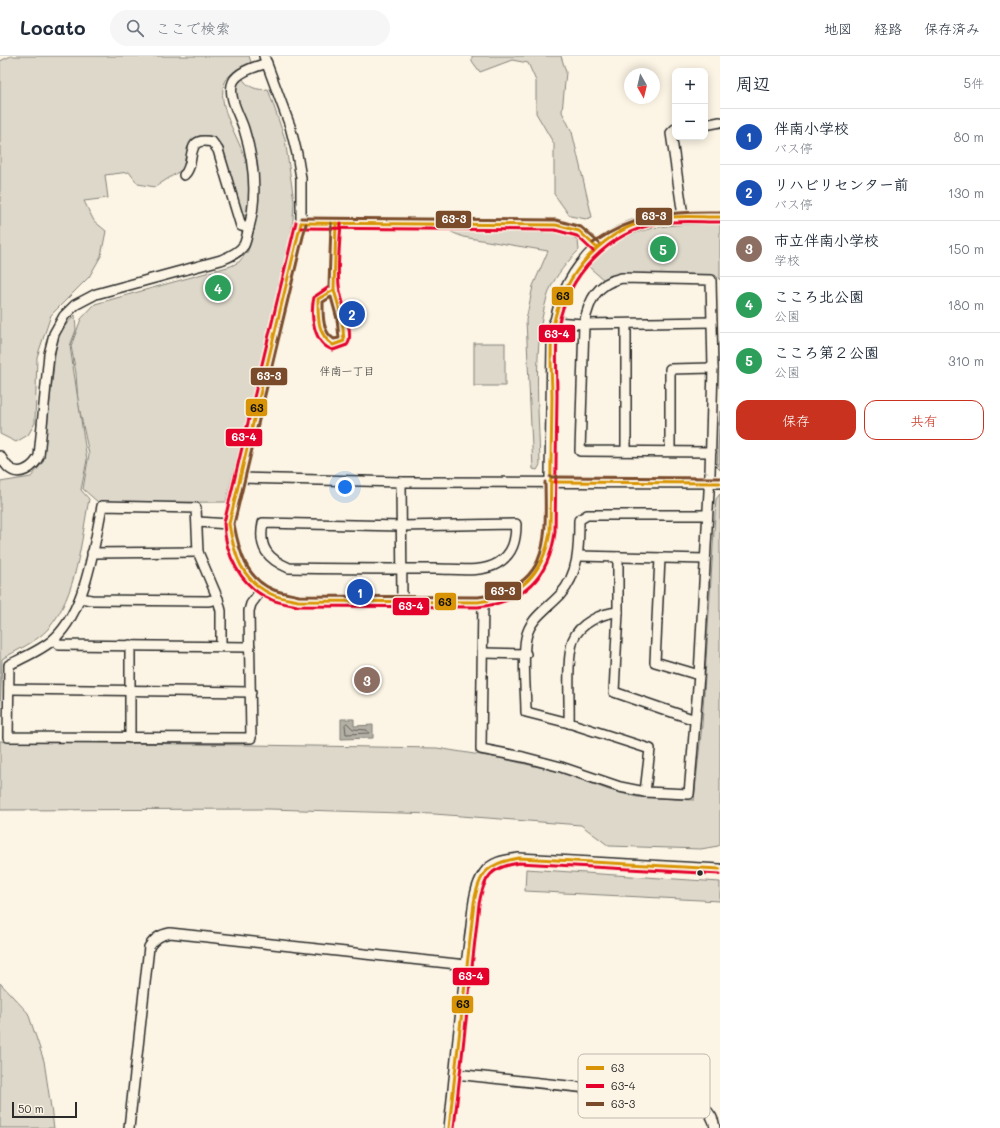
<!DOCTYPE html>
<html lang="ja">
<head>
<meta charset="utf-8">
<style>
  :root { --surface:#fff; --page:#f6f6f7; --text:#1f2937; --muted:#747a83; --line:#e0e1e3; --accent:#c8321e }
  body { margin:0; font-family:Mali,"Klee One",sans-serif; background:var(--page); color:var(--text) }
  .controls { position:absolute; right:12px; top:12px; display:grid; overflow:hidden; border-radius:8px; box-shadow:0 2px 10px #0003 }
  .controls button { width:36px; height:36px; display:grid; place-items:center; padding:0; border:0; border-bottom:1px solid var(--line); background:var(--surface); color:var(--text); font:20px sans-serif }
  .compass { position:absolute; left:624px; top:12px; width:36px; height:36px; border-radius:50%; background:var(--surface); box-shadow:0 2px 10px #0003; rotate:172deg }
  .scale { position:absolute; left:12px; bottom:10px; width:65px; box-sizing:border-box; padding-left:4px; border:2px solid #2b2b2b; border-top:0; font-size:11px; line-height:14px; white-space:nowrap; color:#2b2b2b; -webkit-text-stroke:3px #fcf5e5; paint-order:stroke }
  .you { position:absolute; left:345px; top:431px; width:14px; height:14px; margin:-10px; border:3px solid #fff; border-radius:50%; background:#1a73e8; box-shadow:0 0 0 6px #1a73e833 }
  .badge { display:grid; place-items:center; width:26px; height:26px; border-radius:50%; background:var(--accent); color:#fff; font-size:13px; font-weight:700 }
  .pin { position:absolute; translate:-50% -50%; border:2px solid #fff; box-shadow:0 1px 4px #0006 }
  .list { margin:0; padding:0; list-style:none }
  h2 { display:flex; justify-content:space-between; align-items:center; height:52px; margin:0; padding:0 16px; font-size:17px }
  h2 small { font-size:13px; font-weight:400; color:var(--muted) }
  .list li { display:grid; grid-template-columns:26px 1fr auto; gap:12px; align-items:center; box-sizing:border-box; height:56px; padding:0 16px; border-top:1px solid var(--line) }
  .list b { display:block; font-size:15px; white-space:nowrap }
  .list p { margin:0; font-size:13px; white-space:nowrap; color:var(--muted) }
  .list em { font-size:13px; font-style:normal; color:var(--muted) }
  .actions { display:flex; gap:8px; padding:12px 16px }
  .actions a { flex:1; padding:9px 0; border:1px solid var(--accent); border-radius:12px; text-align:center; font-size:14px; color:var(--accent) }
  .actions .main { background:var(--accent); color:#fff }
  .icon { flex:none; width:22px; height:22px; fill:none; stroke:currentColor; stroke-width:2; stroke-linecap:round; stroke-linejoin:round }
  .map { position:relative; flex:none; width:720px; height:1072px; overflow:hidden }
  header { display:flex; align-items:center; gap:24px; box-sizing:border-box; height:56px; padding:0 20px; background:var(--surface); border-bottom:1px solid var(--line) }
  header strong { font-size:19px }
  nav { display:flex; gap:22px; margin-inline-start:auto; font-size:14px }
  .search { width:280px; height:36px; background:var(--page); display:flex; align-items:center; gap:10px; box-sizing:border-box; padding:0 14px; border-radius:22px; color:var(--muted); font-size:15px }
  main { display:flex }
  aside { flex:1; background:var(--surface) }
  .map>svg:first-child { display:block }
</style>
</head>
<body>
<header>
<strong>Locato</strong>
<div class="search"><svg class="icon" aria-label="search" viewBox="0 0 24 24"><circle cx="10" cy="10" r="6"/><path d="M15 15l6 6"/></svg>ここで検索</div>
<nav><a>地図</a><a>経路</a><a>保存済み</a></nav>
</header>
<main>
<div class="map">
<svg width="720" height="1072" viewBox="0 0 720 1072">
  <rect width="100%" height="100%" fill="#fcf5e5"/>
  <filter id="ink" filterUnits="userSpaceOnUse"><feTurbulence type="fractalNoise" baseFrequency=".025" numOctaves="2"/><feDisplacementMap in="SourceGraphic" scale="8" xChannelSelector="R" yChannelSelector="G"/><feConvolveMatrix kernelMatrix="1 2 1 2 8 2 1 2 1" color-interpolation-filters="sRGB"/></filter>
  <g filter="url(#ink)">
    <g fill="#ded8ca" stroke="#84827a">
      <path d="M11,0H249L252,9C243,13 231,15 226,24C213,48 241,83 246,107C250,122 251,145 246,159L242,160L239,152L223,91L215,81C190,75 186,89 186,111L155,131L138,128L129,116L105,119L108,142L84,145L94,165L106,175L101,200L89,221L51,259L37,301L35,367L28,379L16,386L0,378V5Z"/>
      <path d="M472,0H561L566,16L562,56L572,76L592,161L586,163L570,160L554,138V88L536,57V25L528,7L512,4L480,16L472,5Z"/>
      <path d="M242,21C246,31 258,35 268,33L285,83L294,145L293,164L286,206L226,446L99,447L83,433L89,398L78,346L76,317L71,290L81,263L95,248L231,210L239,206L248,195L252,177L257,136L235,37L236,27Z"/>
      <path d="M720,168V224L715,219L620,220L605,225L589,211C591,204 600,198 606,193C641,167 679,168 720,168Z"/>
      <path d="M449,175L564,176L578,185L579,194C568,205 556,219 550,233C531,282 539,356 540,409L537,414L533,413L526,264L533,230L548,195L463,181Z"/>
      <path d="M75,259L76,274L70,290L87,404L81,434L89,443C81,485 77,540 48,573C36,586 17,594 2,603L0,657V426L31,421L43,406L56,290L61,274Z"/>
      <rect x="474" y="287" width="31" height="43"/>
      <path d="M720,355V414L717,411Z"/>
      <path d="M720,438V789L718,790L701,793L609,790L581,769L434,758L269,753L0,754V685L437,692L499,702L561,716L609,734L637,741L694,744L702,669L716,443Z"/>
      <path d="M526,813L720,826V845L525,835Z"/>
      <path d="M0,927L28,957L44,1005L54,1072H0Z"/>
    </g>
    <path fill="#b4b0a5" stroke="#7d7b74" d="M341,663H354V670L373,669V682L341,683Z"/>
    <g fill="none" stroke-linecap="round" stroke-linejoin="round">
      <path stroke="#62605c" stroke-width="1" d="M347,667L353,673L367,674L369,677L346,678L345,669Z"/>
      <g stroke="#2b2b2b" stroke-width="12">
        <g id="minor">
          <path d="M264,0L290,70L297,98L301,122V167L259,347L229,468C233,512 254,538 298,545L478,546C515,544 541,522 549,486L552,287C556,228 590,178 650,164C672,158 697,161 720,161"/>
          <path d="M705,69L720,66"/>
          <path d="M675,73L671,77L683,160"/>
          <path d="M184,119C197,108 183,79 212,86L218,94L241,170L249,172"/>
          <path d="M301,167L556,169L579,175L596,191"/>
          <path d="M554,266L584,268L712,266"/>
          <path d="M626,268V395"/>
          <path d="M670,395V313L713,312"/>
          <path d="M0,400C3,404 5,408 8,411C19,422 34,411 39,400L49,298L54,278L64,260L75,249L96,238L221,204C229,201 239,197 244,189C246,185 247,179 248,175C258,141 254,105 244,73C240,60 227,40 233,26C238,15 256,11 267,7"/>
          <path d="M241,422L401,426L720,427"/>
          <path d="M401,426L402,546"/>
          <path d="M198,466L229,468"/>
          <path d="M263,467L400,470L516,468C516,484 513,498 498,507C483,517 455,513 438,513C389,513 339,513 289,512C268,503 258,492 263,467Z"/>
          <path d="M92,497L198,496"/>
          <path d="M579,500L705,503"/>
          <path d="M618,501V556L614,636L695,664"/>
          <path d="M660,502L655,606L699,619"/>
          <path d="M81,542L91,544L208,545L218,543"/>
          <path d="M483,546L481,693L523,701L561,711L620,731L645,736L689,738L699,619L710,417L713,312L711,224L622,222C597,227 589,244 584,268L580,395L711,396"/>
          <path d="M54,583L59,589L250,591"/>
          <path d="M130,589V682"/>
          <path d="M221,590V555L218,543L198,496L196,452L102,450C94,490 86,554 54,583C42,594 24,601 9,609L8,681L251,682L249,555L251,548L262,533"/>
          <path d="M484,597L526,598"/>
          <path d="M9,633L251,636"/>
          <path d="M569,667C570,645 566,605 573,584C579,568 601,557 618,556"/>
          <path d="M645,736L650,693L569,667L526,656C526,636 522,601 526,582C530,562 547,553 560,539C579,518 579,491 579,464L587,459H707"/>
          <path d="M455,1018L681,1042C697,1047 713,1053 715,1072"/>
          <path d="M129,1072L149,891C155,882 160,879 170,877L466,909"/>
          <path d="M449,1072C456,1007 461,943 470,878C473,859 472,834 484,817C492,805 506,804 519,802L720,813"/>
        </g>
      </g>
      <use href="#minor" stroke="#fcf5e5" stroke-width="9"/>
      <g stroke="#fcf5e5" stroke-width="6">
        <g id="bus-1">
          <path d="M301,167L229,468C234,498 241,524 271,538C279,542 289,543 298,545L478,546C521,540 543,519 550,476C551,431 551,387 552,342C552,321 549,290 553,270C564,216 605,171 659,162C679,159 700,161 720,161"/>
          <path d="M301,167L556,169L579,175L596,191"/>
          <path d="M334,234L342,262L344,285L333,289C317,279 318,260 318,243Z"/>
          <path d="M334,234L336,167"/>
          <path d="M550,426L720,427"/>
          <path d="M449,1072L474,847C479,816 488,807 519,802L720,813"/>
        </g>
      </g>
      <g stroke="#fcf5e5" stroke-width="6">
        <g id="bus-2">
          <path d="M296,166L224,467C225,498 240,530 270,543C278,547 288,548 297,550L478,551C524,546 549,522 555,476C556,431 556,385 557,340C557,318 555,291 558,271C568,219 608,176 660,167C679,164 700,166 720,166"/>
          <path d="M301,172L555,174L577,180L593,195"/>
          <path d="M329,231L314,241C310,258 313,288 333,294L347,289C355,280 342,247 340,235C336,221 340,184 341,167"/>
          <path d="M454,1072L479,848C484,820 491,811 519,807L720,818"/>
        </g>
      </g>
      <g stroke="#fcf5e5" stroke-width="6">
        <g id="bus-3">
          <path d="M301,162L556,164L581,171L599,187"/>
          <path d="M306,168L234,468C239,495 246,523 274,534C282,537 291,538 299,540L478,541C550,532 546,484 545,426"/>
          <path d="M593,187C635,158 670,155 720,156"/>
          <path d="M329,231L331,167"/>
          <path d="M331,241L337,263L339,282L334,283C322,276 323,258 323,246Z"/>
          <path d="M550,421L720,422"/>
        </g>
      </g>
      <use href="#bus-1" stroke="#d89406" stroke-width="3"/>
      <use href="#bus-2" stroke="#e4002b" stroke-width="3"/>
      <use href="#bus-3" stroke="#7a4b2a" stroke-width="3"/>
    </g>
  </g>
  <circle fill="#2b2b2b" stroke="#fcf5e5" stroke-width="1.5" cx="700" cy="817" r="3.5"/>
  <g text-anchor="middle" stroke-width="3" stroke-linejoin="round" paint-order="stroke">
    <g font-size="11" fill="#2b2b2b" stroke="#fcf5e5">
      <text x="347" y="319">伴南一丁目</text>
    </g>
  </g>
  <rect x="578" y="998" width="132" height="64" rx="6" fill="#fcf5e5" stroke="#bdb8ad" stroke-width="1"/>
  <rect x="586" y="1010" width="18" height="4" fill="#d89406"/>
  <rect x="586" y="1028" width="18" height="4" fill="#e4002b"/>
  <rect x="586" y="1046" width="18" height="4" fill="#7a4b2a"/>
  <g font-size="11" fill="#2b2b2b">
    <text x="611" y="1016">63</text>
    <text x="611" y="1034">63-4</text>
    <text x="611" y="1052">63-3</text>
  </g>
  <g stroke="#fcf5e5" stroke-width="1.5">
    <rect x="635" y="151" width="38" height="19" rx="4" fill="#7a4b2a"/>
    <rect x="435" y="154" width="37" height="19" rx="4" fill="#7a4b2a"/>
    <rect x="551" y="230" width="23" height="20" rx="4" fill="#d89406"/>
    <rect x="538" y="268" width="38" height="19" rx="4" fill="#e4002b"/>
    <rect x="250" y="311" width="38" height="19" rx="4" fill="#7a4b2a"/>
    <rect x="245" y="342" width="23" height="19" rx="4" fill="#d89406"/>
    <rect x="225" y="372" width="38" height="19" rx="4" fill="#e4002b"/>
    <rect x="484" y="525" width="38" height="20" rx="4" fill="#7a4b2a"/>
    <rect x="434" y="536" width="23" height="19" rx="4" fill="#d89406"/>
    <rect x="392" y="541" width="38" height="19" rx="4" fill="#e4002b"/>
    <rect x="452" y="911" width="38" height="19" rx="4" fill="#e4002b"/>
    <rect x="451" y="939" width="23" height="19" rx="4" fill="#d89406"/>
  </g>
  <g font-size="11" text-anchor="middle" font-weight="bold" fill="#fff">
    <text x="654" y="164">63-3</text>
    <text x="454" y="167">63-3</text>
    <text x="557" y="282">63-4</text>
    <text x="269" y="324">63-3</text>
    <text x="244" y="385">63-4</text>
    <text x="503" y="539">63-3</text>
    <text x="411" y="554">63-4</text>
    <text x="471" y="924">63-4</text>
  </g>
  <g font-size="11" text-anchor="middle" font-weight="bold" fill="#111">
    <text x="563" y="244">63</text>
    <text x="257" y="356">63</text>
    <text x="445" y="550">63</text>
    <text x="463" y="952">63</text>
  </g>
</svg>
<div class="controls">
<button>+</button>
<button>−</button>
</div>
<svg class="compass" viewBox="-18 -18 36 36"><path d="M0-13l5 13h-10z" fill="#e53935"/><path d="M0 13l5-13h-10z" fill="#747a83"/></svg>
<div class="scale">50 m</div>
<div class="you"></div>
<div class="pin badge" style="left:360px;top:536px;background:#1a4fb4">1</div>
<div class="pin badge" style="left:352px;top:258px;background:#1a4fb4">2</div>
<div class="pin badge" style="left:367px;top:624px;background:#8d6e63">3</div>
<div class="pin badge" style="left:218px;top:232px;background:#2e9e5b">4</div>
<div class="pin badge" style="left:663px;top:193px;background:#2e9e5b">5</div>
</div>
<aside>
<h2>周辺<small>5件</small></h2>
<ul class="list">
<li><span class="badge" style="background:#1a4fb4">1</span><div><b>伴南小学校</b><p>バス停</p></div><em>80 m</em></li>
<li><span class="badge" style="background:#1a4fb4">2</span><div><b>リハビリセンター前</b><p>バス停</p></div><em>130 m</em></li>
<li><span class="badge" style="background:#8d6e63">3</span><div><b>市立伴南小学校</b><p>学校</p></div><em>150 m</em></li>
<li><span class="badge" style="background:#2e9e5b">4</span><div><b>こころ北公園</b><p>公園</p></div><em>180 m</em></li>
<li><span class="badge" style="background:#2e9e5b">5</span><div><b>こころ第２公園</b><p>公園</p></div><em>310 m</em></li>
</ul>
<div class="actions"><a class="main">保存</a><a>共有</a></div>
</aside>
</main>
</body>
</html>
